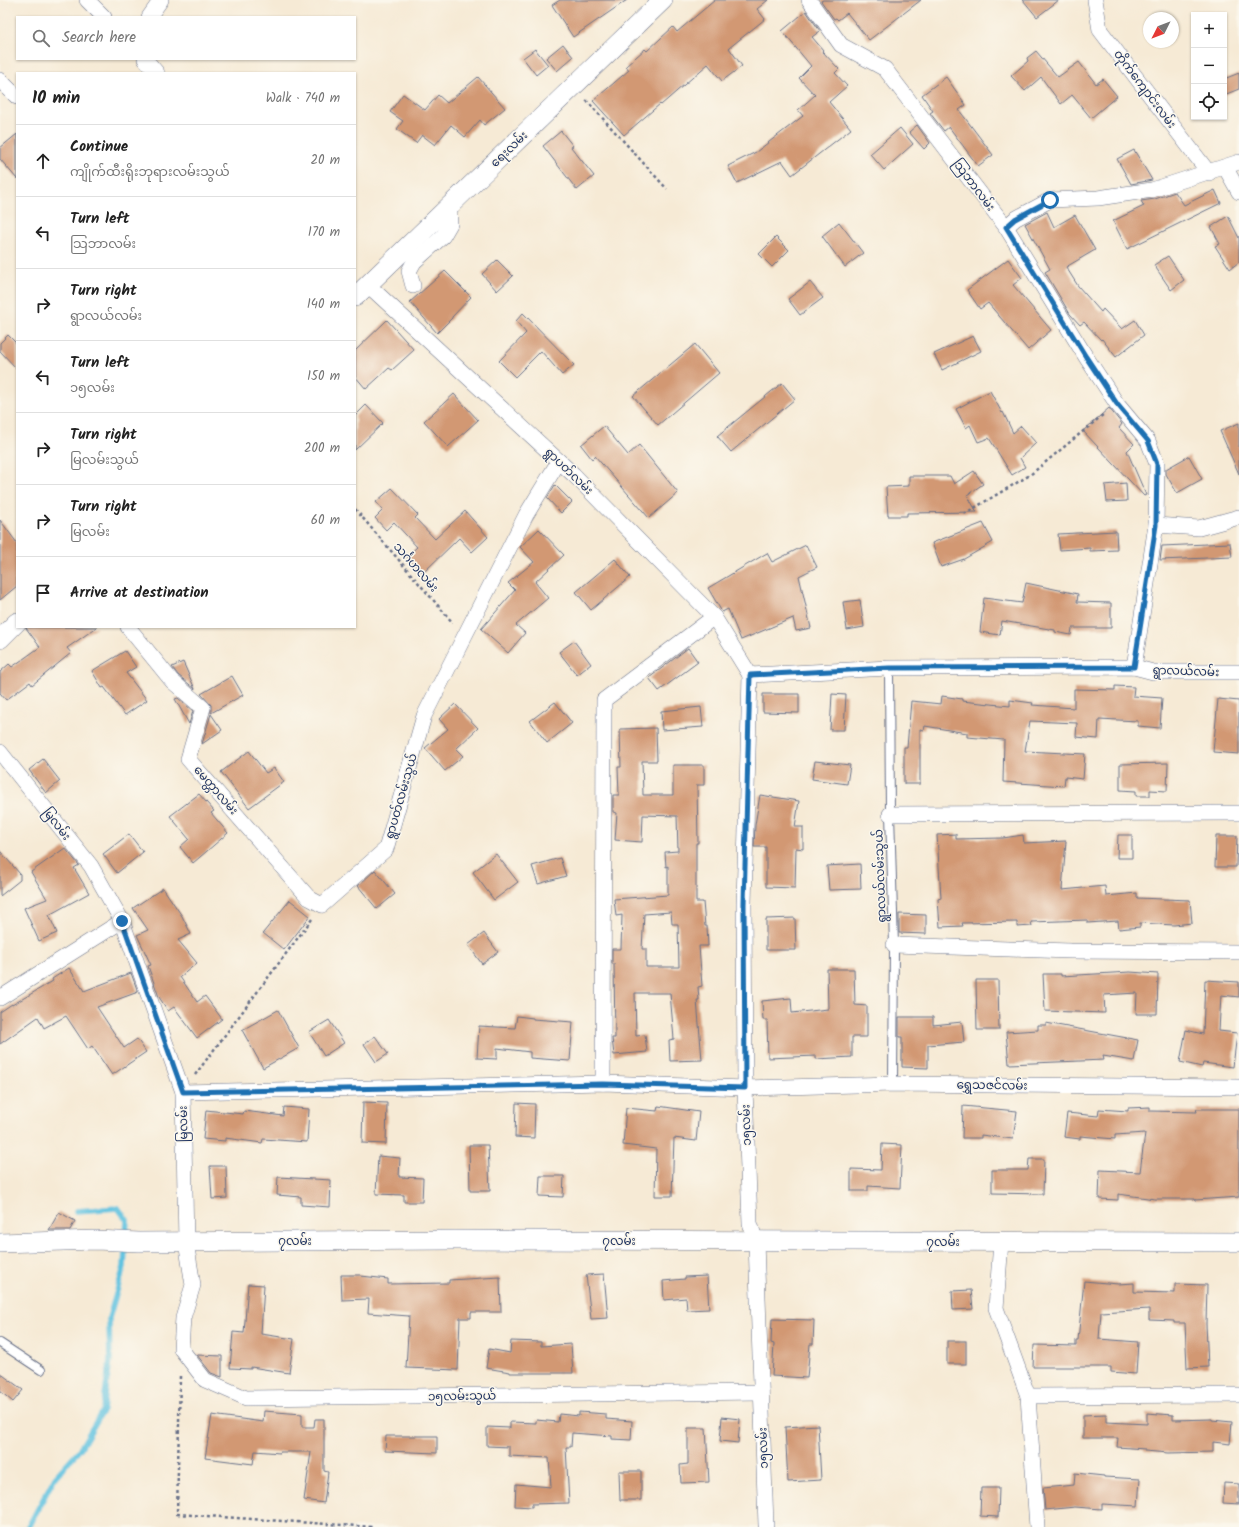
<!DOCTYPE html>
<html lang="en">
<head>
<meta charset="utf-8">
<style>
  :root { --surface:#fff; --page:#f6f6f6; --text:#222; --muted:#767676; --line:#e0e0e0 }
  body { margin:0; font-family:Kalam,"Noto Sans Myanmar",sans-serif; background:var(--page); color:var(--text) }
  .controls { position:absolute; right:12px; top:12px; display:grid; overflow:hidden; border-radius:0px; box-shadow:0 1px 3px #0004 }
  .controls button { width:36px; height:36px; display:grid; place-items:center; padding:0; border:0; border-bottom:1px solid var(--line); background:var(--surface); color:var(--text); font:20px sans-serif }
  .compass { position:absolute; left:1143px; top:12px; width:36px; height:36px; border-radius:50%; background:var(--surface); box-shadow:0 1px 3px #0004; rotate:228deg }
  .stop { position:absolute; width:12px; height:12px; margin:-9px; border:3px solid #1f6fb2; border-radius:50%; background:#fff }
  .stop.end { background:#1f6fb2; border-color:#fff; box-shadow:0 1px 4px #0008 }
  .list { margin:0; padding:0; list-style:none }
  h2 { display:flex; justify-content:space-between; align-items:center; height:52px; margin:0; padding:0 16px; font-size:17px }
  h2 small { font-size:13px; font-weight:400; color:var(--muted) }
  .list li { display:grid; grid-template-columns:26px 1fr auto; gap:12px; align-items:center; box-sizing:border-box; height:72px; padding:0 16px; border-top:1px solid var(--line) }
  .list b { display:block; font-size:15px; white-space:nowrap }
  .list p { margin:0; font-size:13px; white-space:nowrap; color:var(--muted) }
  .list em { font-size:13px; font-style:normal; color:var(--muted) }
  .icon { flex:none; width:22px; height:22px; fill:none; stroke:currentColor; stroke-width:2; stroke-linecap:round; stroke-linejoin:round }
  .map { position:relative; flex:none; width:1239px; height:1527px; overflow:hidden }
  .search { position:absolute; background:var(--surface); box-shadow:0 1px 3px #0004; left:16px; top:16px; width:340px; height:44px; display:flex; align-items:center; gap:10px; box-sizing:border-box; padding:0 14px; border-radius:0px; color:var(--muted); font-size:15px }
  .panel { position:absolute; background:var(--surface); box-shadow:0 1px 3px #0004; left:16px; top:72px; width:340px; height:556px; border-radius:0px }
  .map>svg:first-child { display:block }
</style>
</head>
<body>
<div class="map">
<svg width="1239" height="1527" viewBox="0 0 1239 1527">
  <rect width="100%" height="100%" fill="#fbf7ec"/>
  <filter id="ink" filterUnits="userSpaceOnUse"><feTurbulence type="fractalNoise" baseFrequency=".025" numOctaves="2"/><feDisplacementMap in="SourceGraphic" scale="8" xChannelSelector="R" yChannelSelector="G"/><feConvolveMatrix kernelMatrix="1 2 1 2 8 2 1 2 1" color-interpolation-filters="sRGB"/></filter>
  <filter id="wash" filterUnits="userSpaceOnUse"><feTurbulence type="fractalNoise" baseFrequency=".012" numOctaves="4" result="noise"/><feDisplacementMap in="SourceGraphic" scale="16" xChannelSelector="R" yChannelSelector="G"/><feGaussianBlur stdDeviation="0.9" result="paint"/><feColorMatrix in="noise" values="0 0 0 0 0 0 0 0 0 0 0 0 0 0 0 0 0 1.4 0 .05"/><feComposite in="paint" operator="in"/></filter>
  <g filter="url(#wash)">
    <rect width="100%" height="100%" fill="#f6ead5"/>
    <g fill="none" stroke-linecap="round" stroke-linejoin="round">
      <path stroke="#62c3e0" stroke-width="5.5" d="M28,1527L55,1477L80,1449L103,1410L110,1360L109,1318L124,1267L127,1220L118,1208L76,1211"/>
    </g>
    <g id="blocks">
      <g fill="#d29873" fill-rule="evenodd">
        <path d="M560,0H627L573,37L552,5Z"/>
        <path d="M715,0H768L757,9L765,19L729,48L742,66L722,81L708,64L661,105L660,104L624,135L593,101L629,70L626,66L645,49L647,51L673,27L677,32Z"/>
        <path d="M823,0H921L869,40L847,13L838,20L836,18L834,19L821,1Z"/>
        <path d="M1023,0H1059L1037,17Z"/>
        <path d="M806,11L820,31L812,37L823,50L822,51L839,69L835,73L847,86L829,102L851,129L792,175L782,161L737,183L728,166L756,152L803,116L798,110L815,95L799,78L811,66L782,31Z"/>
        <path d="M563,44L573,57L557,71L546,58Z"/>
        <path d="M535,49L548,65L536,75L523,58Z"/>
        <path d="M1036,51L1058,77L1079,62L1096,84L1103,79L1117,96L1091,118L1072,95L1061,104L1041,77L1025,91L1011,76L1028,61L1027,58Z"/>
        <path d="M1239,73V89L1224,95V79Z"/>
        <path d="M478,77L505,108L484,125L480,120L465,137L451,125L435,145L422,135L416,143L397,129L403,121L390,112L403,94L425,110L438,95L447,103Z"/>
        <path d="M946,77L966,105L959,110L993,155L978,166L949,127L944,131L930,113L933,111L922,95Z"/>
        <path d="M917,125L930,143L924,149L909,132Z"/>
        <path d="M900,128L913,144L884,170L870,154Z"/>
        <path d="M561,131L573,146L571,147L594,176L577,190L543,146Z"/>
        <path d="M17,134V179L0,159V148Z"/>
        <path d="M1134,150L1152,180L1131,184L1117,159Z"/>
        <path d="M1215,190L1221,203L1127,249L1113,221L1144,206L1141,201L1155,199L1175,192L1184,205Z"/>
        <path d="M1047,212L1054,227L1075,215L1095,250L1066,267L1078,286L1101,312L1103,309L1122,329L1135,320L1144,335L1116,357L1102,339L1101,340L1084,322L1080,325L1070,314L1045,272L1050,269L1025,224Z"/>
        <path d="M1228,216L1239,238V262L1230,269L1215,246L1220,244L1211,227Z"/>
        <path d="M839,222L863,253L845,267L822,236Z"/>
        <path d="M776,237L789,250L772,267L759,254Z"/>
        <path d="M1168,256L1184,280L1171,290L1154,265Z"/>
        <path d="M1008,259L1022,278L1013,285L1051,330L1028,350L988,303L980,309L967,290Z"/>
        <path d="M497,260L513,276L497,291L482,274Z"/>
        <path d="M445,271L471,297L452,317V318L437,333L410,302Z"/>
        <path d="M810,282L823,298L800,315L788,299Z"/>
        <path d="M523,313L574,365L562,375L541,351L515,377L499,361L526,333L516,321Z"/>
        <path d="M387,320L414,350L392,370L389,368L366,389L355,376V351Z"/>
        <path d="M8,335L17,344V369L0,351V343Z"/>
        <path d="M973,336L981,351L942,370L934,354Z"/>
        <path d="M695,344L719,373L658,425L633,396Z"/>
        <path d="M782,383L795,399L731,452L717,436Z"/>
        <path d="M990,391L1002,413L1003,412L1013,433L1021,426L1036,443L1020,458L1025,467L1012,475L989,438L978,442L970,425L966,428L956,409Z"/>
        <path d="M454,394L478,420L448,447L424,421Z"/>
        <path d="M366,405L383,423L355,450V416Z"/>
        <path d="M1109,408L1122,424L1119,428L1134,444L1127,451L1146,495L1144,496L1083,431Z"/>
        <path d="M1239,423V474L1220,431Z"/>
        <path d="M604,426L628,455L639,445L678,493L649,518L595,456L592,459L581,445Z"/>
        <path d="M1189,456L1202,479L1177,493L1166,474V469Z"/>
        <path d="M974,471L983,484L967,495L977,512L907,513V516H888L886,487L909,486V476H950L954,484Z"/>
        <path d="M1126,483L1127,501L1107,502L1105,485Z"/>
        <path d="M555,485L572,502L561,513L547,498Z"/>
        <path d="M392,488L418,515L415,518L435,539L465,511L488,537L472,552L459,538L423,573L407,556L417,547L394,522L386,530L375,518L383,510L376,502Z"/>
        <path d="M0,520L17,543V586L0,600Z"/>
        <path d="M983,523L993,542L964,559L941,567L932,543Z"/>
        <path d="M539,529L564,555L535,582L548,598L516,625L525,633L508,653L481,629L515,590L508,583L534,562L520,547Z"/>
        <path d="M1116,531L1117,550L1090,551V548L1060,550L1058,534Z"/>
        <path d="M1230,543L1232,557L1160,560L1162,546Z"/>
        <path d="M806,545L817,567L799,576L811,628L796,631L793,618L741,640L728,609L722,612L708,588L767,553L772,562Z"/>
        <path d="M615,559L630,577L591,610L576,592Z"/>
        <path d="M1026,583L1078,594L1077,602L1111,603V628H1072L1071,635L1055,632V630L1002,621L1000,635L980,632L984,598L1022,603Z"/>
        <path d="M860,600L864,627L847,630L843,602Z"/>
        <path d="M26,627H97L67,648L71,653L32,685L30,682L6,700L0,693V672L9,664L12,667L40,647L26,628Z"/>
        <path d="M574,641L591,664L577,675L559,652Z"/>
        <path d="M688,648L698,662L659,691L649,678Z"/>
        <path d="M125,651L136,667L126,673L147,700L125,715L104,687L102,688L92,671Z"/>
        <path d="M183,662L195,689L178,675L172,667Z"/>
        <path d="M232,676L243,695L211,713V705L201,694Z"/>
        <path d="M1115,686L1134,687L1133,696L1162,698L1160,728L1138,726V721L1099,719L1098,739L1076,737L1077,723L1030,721L1025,751L1085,754L1083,779L1065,777L1064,786L1003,782L1004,740L967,737V733L925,726L924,730L920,729V784H904V747H907L911,701L941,704L942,696L962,699V701L1010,706V700L1033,703L1032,705L1074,708V689L1115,690Z"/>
        <path d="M763,694H799V713L763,712Z"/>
        <path d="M832,694L846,695L844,730H830Z"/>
        <path d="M178,698L193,711L189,724L175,699Z"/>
        <path d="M1218,699L1239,701V754L1213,752Z"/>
        <path d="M555,702L572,723L547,743L530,721Z"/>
        <path d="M455,704L478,728L456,749L463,756L445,771L425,748L448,729L439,719Z"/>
        <path d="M701,707L703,727L662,730L661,711Z"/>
        <path d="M211,714L222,730L202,744Z"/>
        <path d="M656,728L657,761H642L643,795H673V765H704V785H697L698,843H696V902H703L705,926H707L708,946H699L702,986L698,987L699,1000H697L702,1060L670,1061L669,1040L674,1039L670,993H635L636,1036L645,1035L647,1052L614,1055L612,1038H615L614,964H612V949H621L622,915L616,916L614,899L668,895V866L666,867L665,852L678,851L677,816L643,815L642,842L615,840L617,813L613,812V795H619L618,767H621L620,729ZM671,912L672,924H678L679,967H646V949H642L644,914Z"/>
        <path d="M249,751L266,773L274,768L284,782L249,808L221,772Z"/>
        <path d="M43,759L60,781L46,793L29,770Z"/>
        <path d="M815,761L850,765L847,784L812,779Z"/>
        <path d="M1168,763L1167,791L1150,790V796H1136V791L1120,790V764Z"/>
        <path d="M199,794L214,811L211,813L228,833L193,863L180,847L189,839L170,816Z"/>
        <path d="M760,795L799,801L795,827H803V849L796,848L795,888L766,887V847H754L755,825Z"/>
        <path d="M129,834L143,852L117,873L103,854Z"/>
        <path d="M956,834V839L1003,838L1023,835L1024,843L1066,841L1062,890L1105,886L1106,896L1137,893V898L1190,900L1192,923L1174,925L1140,923V927L1119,929L1118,921L1087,923V920L1031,922L1032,926L1017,927V922L962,923L963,926L940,927L938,899L941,898L937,835Z"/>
        <path d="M1118,835H1132V858H1117Z"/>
        <path d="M1216,836H1237L1236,867H1215Z"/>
        <path d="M65,848L79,865L74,868L89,893L49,915L57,933L39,941L24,908L47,899L31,872Z"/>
        <path d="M0,851L20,874V880L0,896Z"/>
        <path d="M496,854L518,882L494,900L473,872Z"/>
        <path d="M560,858L566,876L538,884L532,866Z"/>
        <path d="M860,864L861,889L829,890L827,866Z"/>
        <path d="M375,870L395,894L377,909L358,886Z"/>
        <path d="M163,888L182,916L191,934L178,940L197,963L180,977L197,1002L205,996L222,1019L197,1038L174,1007L168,1011L159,997L148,966L151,965L137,935L148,930L133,908Z"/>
        <path d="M290,900L310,916L284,950L263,933Z"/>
        <path d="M899,914L926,915V934L899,933Z"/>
        <path d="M795,918L796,950H766V919Z"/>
        <path d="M484,933L498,952L482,964L468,945Z"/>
        <path d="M69,968L84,991L131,973L138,992L97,1007L124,1048L137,1039L146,1052L112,1075L92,1046L88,1049L66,1016L44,1028L38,1017L0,1044V1012L12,1004V1005L53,981L52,979Z"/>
        <path d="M827,969H854L855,1005L867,1006V1037H852V1057L816,1059V1056L768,1058L767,1020H763L762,1001L791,998L792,1013L828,1009Z"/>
        <path d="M1130,972L1158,974L1157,1014H1136L1137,993L1104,995L1105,1013L1045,1011L1043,974H1061V976Z"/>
        <path d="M976,980H998L999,1030H977Z"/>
        <path d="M1205,980L1239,982V997L1221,995L1219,1031L1237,1033L1233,1067L1203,1063L1202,1067L1180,1062L1186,1030L1203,1034Z"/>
        <path d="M278,1010L299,1048L263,1068L242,1030Z"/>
        <path d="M517,1016L533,1018V1019L573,1022L570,1061L530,1058V1052L497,1048V1059L477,1058L479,1026L515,1028Z"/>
        <path d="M899,1017H933V1025L962,1022L964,1042L928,1045V1068L902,1067V1037H899Z"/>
        <path d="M329,1020L344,1043L324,1056L309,1032Z"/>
        <path d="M1046,1023L1138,1040L1134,1061L1103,1056L1104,1060L1009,1064L1006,1032L1038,1030V1025H1046Z"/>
        <path d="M375,1036L388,1054L376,1062L364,1044Z"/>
        <path d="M363,1102L387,1103L386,1144L362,1143Z"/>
        <path d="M516,1103L535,1104L534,1138L515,1137Z"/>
        <path d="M658,1106L699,1112L696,1141L674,1138L672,1196H655L656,1149L623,1145L626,1108L657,1111Z"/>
        <path d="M963,1106L1017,1111L1013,1139L981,1135V1138H962Z"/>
        <path d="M284,1107L309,1109L307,1142L263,1139L262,1143L225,1138V1141L203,1139L206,1110L243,1114L244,1111L283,1116Z"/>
        <path d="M1150,1107V1111L1197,1112L1196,1109H1239V1197L1195,1200V1199H1155L1118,1194V1200L1099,1199L1100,1170L1140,1172L1145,1133L1115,1135V1139L1080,1136V1139L1064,1137L1067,1113L1098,1116L1099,1109L1128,1111V1108Z"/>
        <path d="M882,1144L902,1145L900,1188L868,1186V1191H851V1169L881,1170Z"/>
        <path d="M469,1145H488L490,1191H470Z"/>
        <path d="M378,1156L400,1158L399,1177L423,1178L422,1202H404V1195L376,1194Z"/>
        <path d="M1029,1159H1044L1043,1194L992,1193V1170H1028Z"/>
        <path d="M210,1166H226L227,1198L212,1199Z"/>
        <path d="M540,1176H564L563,1197L539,1196Z"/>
        <path d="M278,1177L331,1180L330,1207L301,1205V1197L277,1195Z"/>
        <path d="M59,1212L75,1221L70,1230H49Z"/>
        <path d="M604,1274L608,1318L591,1319L586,1275Z"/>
        <path d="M341,1275H360L361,1276L388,1279V1284L449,1283V1280L500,1277L501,1312H471V1318H460L458,1370L406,1368L409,1316L368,1313L369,1299L342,1300Z"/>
        <path d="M707,1276L709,1309L687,1310L686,1298L664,1300L663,1281L685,1279V1277Z"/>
        <path d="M1084,1281L1118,1284L1134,1283V1292L1175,1293V1284L1207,1285L1206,1324L1208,1367L1187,1368L1185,1323H1174V1321L1149,1320V1309L1101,1312L1099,1339L1138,1342L1136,1374L1111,1372V1367H1033L1034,1345L1076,1346V1340H1078Z"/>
        <path d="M248,1284L264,1285L261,1334L294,1339L289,1373L251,1367V1369L230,1368L233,1332L244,1333Z"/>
        <path d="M971,1290L973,1309L953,1310L952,1291Z"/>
        <path d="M772,1319L814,1320L813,1344H810L807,1378L772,1376L774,1344L771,1343Z"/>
        <path d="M511,1341L541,1342V1346L571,1344L573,1373H510V1372L486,1368L489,1349L510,1353Z"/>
        <rect x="947" y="1341" width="19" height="23"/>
        <path d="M197,1355L222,1356V1377L211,1373Z"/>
        <path d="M0,1373L23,1390L13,1402L0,1391Z"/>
        <path d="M264,1411L302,1414V1427H314L315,1419H324V1471L328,1472L324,1503L304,1500L311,1452H280V1453L255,1451L253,1464L205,1458L212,1415L263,1422Z"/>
        <path d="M579,1412L606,1414V1419L632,1421L631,1440L612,1439V1436L572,1433L571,1447H566L569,1503L532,1504V1507L515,1506L516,1484L551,1487L549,1458L509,1456V1447L487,1446V1427L510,1428V1422L536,1423V1420L558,1422L559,1414L579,1416Z"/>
        <path d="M1147,1413L1173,1415V1420L1212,1419V1420L1232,1422L1230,1444L1213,1442V1452L1168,1453L1145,1451V1449L1117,1447L1118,1438H1083V1415L1106,1414V1422L1147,1424Z"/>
        <path d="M722,1417L740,1419L738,1443L720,1441Z"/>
        <path d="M818,1425L821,1480L788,1482L785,1427Z"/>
        <path d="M688,1428H706L709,1482L681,1483L680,1465L688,1464Z"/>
        <path d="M386,1436H437V1453L385,1451Z"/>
        <path d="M619,1471H641V1500H620Z"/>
        <path d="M1075,1473L1104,1476V1477L1140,1479L1138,1506L1102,1504V1509L1075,1507L1045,1510L1043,1488L1074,1485Z"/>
        <path d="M1224,1483L1239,1484V1504L1223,1503Z"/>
        <path d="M981,1488H999L998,1517L980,1516Z"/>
      </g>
    </g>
  </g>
  <g filter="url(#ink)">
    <use href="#blocks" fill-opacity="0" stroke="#687088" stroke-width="1"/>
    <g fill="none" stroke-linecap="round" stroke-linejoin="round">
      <g stroke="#687088" stroke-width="10">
        <g id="service">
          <path d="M889,668L890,814L894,945L893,1084"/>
          <path d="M0,1343L41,1370"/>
        </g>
      </g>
      <g stroke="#687088" stroke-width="16">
        <g id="minor">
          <path d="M87,0L104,17"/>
          <path d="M809,0L841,45L885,69L1006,227L1086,357L1117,404L1148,441L1157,464L1156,525L1134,667"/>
          <path d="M1095,0L1100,30L1209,173"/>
          <path d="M149,17L161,0"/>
          <path d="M145,59L157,73"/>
          <path d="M0,80L17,97"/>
          <path d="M1225,167L1239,192"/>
          <path d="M1006,227L1015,219L1050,200L1098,198L1152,190L1239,162"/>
          <path d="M368,285L574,475L714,617L750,675"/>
          <path d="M413,286L409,271L414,262L443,236L450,224L449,207"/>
          <path d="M1156,525L1199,528L1239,517"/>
          <path d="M128,627L172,681L203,708L188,759L309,898L322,905L386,849L424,716L526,515L559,461"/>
          <path d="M750,675L744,904L745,1088L750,1223L756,1242L766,1525"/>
          <path d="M750,675L889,668L1134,667L1153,672H1239"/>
          <path d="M0,752L91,866L122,921L183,1092L186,1242L193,1285L183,1318L181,1349L205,1380L246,1398L761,1392"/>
          <path d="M890,814L1239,813"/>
          <path d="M894,945L1070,951L1239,952"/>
          <path d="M0,998L122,921"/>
          <path d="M603,1083L604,700L714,617"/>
          <path d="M183,1092L603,1083L745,1088L893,1084L1239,1087"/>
          <path d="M1001,1242L996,1308L1028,1396L1037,1527"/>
          <path d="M1028,1396L1239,1395"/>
        </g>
      </g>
      <g stroke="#687088" stroke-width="20">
        <g id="tertiary">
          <path d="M355,297L663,0"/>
          <path d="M0,639L17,622"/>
          <path d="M0,1243L96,1240L139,1242L455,1240L1239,1242"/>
        </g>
      </g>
      <g stroke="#687088" stroke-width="2.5" stroke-dasharray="3 3" stroke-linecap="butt">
        <path d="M586,100L667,189"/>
        <path d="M355,509L453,623"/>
        <path d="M964,514L1030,475L1104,414"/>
        <path d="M195,1075L312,919"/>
        <path d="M180,1376L177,1514L372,1527"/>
      </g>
      <use href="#service" stroke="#fff" stroke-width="8"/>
      <use href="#minor" stroke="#fff" stroke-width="15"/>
      <use href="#tertiary" stroke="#fff" stroke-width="19"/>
    </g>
  </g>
  <g fill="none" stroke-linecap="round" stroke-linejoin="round" filter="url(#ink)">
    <path stroke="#1f6fb2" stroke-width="5" d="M122,921L183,1092L603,1084L745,1088L744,904L750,675L889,668L1134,667L1156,525L1157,464L1148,441L1117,404L1086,357L1006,227L1015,219L1050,200"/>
  </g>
  <g text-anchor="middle" stroke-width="3" stroke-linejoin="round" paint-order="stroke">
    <g font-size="12" fill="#1b2f5e" stroke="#fbf7ec">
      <text transform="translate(1145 89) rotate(53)" y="4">တိုက်ကျောင်းလမ်း</text>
      <text transform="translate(509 149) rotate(-44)" y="4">ရေးလမ်း</text>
      <text transform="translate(974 185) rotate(53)" y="4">သြဘာလမ်း</text>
      <text transform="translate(569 471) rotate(44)" y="4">ရွာပတ်လမ်း</text>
      <text transform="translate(416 567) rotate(49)" y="4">သင်္ဂဟလမ်း</text>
      <text transform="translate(1186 671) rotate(2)" y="4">ရွာလယ်လမ်း</text>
      <text transform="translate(216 790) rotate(49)" y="4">မေတ္တာလမ်း</text>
      <text transform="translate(401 796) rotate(-74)" y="4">ရွာပတ်လမ်းသွယ်</text>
      <text transform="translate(57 824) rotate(52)" y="4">မြလမ်း</text>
      <text transform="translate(880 876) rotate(-92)" y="4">ရွာလယ်လမ်းသွယ်</text>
      <text transform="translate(992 1085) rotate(1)" y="4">ရွှေသဇင်လမ်း</text>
      <text transform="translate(183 1124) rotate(-91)" y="4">မြလမ်း</text>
      <text transform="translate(746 1125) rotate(-92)" y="4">၁၅လမ်း</text>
      <text x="295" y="1245">၇လမ်း</text>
      <text x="619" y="1245">၇လမ်း</text>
      <text x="943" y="1246">၇လမ်း</text>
      <text transform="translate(462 1396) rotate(-1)" y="4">၁၅လမ်းသွယ်</text>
      <text transform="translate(763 1448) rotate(-92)" y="4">၁၅လမ်း</text>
    </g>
  </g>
</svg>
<div class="controls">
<button>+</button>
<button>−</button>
<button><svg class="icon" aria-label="locate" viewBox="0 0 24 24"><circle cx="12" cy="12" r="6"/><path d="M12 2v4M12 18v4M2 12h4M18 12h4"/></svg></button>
</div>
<svg class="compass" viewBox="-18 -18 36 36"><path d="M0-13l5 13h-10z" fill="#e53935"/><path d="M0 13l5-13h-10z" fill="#767676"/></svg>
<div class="stop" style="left:1050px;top:200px"></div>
<div class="stop end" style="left:122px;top:921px"></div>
<div class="search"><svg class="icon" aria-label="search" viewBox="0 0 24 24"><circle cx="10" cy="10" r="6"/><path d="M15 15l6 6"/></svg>Search here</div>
<section class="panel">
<h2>10 min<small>Walk · 740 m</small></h2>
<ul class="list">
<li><svg class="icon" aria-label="ahead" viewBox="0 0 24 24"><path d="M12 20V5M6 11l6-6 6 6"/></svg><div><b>Continue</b><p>ကျိုက်ထီးရိုးဘုရားလမ်းသွယ်</p></div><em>20 m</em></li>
<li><svg class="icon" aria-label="left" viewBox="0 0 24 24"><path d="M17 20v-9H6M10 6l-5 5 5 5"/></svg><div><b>Turn left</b><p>သြဘာလမ်း</p></div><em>170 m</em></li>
<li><svg class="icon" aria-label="right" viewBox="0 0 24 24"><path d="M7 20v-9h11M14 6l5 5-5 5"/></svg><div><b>Turn right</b><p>ရွာလယ်လမ်း</p></div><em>140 m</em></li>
<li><svg class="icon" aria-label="left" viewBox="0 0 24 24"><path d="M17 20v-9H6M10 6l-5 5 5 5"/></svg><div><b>Turn left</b><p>၁၅လမ်း</p></div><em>150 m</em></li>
<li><svg class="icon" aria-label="right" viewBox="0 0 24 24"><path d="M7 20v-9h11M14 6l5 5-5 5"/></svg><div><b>Turn right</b><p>မြလမ်းသွယ်</p></div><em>200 m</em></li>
<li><svg class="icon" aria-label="right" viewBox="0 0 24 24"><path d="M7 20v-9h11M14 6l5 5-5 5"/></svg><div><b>Turn right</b><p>မြလမ်း</p></div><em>60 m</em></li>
<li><svg class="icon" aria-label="arrive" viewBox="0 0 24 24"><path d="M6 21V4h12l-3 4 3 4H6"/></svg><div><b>Arrive at destination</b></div></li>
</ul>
</section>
</div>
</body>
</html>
